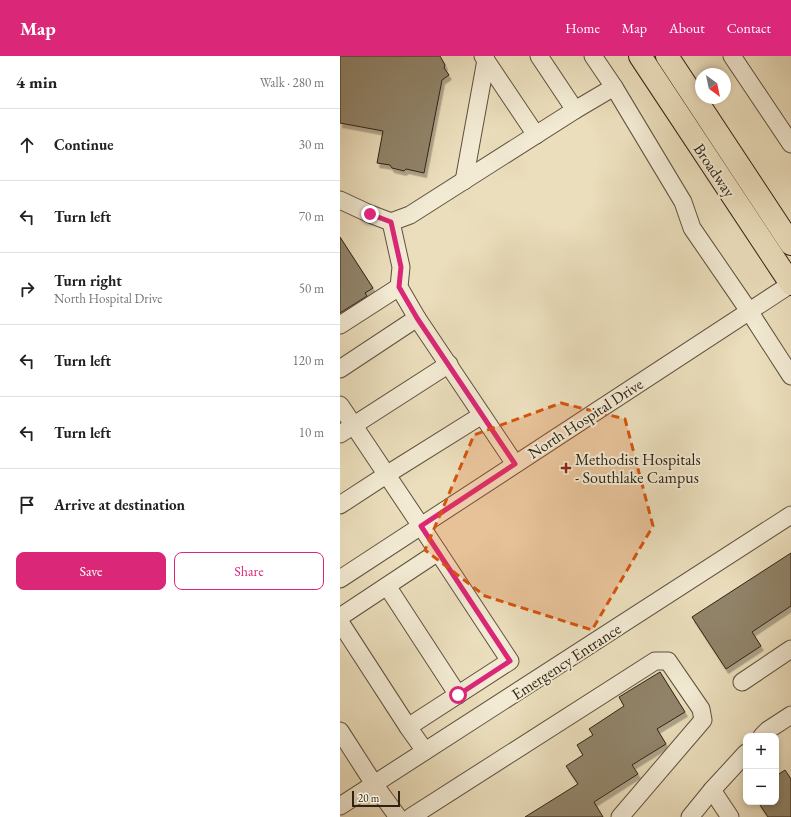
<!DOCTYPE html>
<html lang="en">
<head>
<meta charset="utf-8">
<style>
  :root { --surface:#fff; --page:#f6f6f6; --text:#222; --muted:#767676; --line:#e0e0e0; --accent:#db2777 }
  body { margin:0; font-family:"EB Garamond",serif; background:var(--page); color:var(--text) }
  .controls { position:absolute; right:12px; bottom:12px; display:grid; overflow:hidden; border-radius:8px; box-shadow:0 2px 6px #0003 }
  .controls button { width:36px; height:36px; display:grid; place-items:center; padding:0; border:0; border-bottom:1px solid var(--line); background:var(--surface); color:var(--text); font:20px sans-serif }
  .compass { position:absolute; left:355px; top:12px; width:36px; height:36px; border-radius:50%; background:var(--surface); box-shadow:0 2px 6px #0003; rotate:147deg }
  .scale { position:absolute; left:12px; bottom:10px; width:48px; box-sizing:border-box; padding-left:4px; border:2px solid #2f2214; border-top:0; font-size:11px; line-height:14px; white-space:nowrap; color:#2f2214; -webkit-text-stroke:3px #f2ead3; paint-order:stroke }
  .stop { position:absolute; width:12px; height:12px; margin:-9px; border:3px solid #db2777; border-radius:50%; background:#fff }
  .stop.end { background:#db2777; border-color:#fff; box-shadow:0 1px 4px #0008 }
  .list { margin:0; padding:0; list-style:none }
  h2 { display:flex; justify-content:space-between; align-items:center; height:52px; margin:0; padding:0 16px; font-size:17px }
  h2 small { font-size:13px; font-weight:400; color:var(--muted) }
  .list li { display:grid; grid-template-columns:26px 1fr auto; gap:12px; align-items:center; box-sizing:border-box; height:72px; padding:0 16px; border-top:1px solid var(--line) }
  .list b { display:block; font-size:15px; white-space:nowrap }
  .list p { margin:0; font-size:13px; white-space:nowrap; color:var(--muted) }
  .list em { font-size:13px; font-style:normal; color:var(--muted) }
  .actions { display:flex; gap:8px; padding:12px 16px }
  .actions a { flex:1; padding:9px 0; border:1px solid var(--accent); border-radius:8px; text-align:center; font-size:14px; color:var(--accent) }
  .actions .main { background:var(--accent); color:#fff }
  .icon { flex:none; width:22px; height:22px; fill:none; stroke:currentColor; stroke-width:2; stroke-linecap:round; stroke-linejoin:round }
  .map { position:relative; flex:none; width:451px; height:761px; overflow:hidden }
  header { display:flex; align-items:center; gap:24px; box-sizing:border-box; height:56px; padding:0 20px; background:var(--accent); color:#fff }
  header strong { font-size:19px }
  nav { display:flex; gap:22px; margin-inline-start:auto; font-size:14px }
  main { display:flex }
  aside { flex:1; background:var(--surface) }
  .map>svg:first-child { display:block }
</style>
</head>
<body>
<header>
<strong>Map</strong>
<nav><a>Home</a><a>Map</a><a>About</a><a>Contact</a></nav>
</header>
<main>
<aside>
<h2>4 min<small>Walk · 280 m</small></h2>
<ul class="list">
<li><svg class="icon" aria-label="ahead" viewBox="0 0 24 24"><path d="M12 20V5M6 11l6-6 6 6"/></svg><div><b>Continue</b></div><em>30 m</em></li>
<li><svg class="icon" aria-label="left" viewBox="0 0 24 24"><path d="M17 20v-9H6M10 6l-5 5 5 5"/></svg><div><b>Turn left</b></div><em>70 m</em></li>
<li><svg class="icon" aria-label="right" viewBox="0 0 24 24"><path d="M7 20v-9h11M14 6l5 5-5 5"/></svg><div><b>Turn right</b><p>North Hospital Drive</p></div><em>50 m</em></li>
<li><svg class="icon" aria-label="left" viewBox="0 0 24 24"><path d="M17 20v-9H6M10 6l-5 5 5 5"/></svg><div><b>Turn left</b></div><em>120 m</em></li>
<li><svg class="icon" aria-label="left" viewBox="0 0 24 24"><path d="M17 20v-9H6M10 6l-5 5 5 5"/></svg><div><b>Turn left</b></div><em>10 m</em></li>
<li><svg class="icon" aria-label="arrive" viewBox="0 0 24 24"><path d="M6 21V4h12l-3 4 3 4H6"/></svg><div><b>Arrive at destination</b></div></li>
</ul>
<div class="actions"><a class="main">Save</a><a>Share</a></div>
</aside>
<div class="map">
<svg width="451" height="761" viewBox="0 0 451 761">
  <defs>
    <filter id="shadow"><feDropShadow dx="2.5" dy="4.5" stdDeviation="0" flood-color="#0004"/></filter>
  </defs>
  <rect width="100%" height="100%" fill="#ebdebc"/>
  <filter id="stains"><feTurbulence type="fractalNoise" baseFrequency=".005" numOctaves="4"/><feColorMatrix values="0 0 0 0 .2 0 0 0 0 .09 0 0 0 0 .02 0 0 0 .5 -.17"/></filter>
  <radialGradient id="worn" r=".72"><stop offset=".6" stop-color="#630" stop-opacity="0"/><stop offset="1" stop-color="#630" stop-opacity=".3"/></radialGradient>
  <g fill="#91846b" stroke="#2f2214" filter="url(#shadow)">
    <path d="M0,0H100L105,9L104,12L109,19L102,24L84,117L66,113L64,115L52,112L50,109L37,107L43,75L0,67Z"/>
    <path d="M0,181L33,232L25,237L27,240L0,257Z"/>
    <path d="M451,497V550L412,576L421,590L386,613L352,561Z"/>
    <path d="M320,616L345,656L317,673L326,688L292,709L298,718L254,746L263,761H185L238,728L226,710L243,699L237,689L253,679L249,673L284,650L279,641Z"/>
    <path d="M445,714L451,723V761H428L418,746H436V720Z"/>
  </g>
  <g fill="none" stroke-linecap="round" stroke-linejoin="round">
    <g stroke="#5e513e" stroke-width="19">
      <g id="minor">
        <path d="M143,0L196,79"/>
        <path d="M199,0L235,54"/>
        <path d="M253,0L274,31L343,146L352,172L409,255L451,320"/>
        <path d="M392,0L451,88"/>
        <path d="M124,125L146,4"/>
        <path d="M0,144L30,158L51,166L70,159L235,54L274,31"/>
        <path d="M51,166L61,211L59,231L77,262L175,408"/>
        <path d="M0,269L59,231"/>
        <path d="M0,313L77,262"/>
        <path d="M0,349L81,470L170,605L68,671"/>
        <path d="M0,378L109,308"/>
        <path d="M0,449L46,419L142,359"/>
        <path d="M0,523L451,228"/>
        <path d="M47,530L118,639"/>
        <path d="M0,561L98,496"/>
        <path d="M0,566L68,671L85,695"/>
        <path d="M402,626L451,593"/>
        <path d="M0,675L34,728L58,761"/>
        <path d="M422,680L428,674L451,659"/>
        <path d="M372,734L390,761"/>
        <path d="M0,750L451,459"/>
        <path d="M71,761L315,605H328L361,653L363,664L280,761"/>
        <path d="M350,761L372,734L406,697"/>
      </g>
    </g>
    <g stroke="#2f2214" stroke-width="24">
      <g id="major">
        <path d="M300,0L451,228"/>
        <path d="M327,0L451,188"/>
      </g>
    </g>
    <use href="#minor" stroke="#f2ead3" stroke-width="17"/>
    <use href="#major" stroke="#ebdebc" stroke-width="22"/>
  </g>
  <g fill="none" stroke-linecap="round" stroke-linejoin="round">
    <path stroke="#db2777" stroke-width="5" d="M30,158L51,166L61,211L59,231L77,262L175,408L81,470L170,605L118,639"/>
  </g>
  <path fill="#d6540d" fill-opacity="0.2" stroke="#d6540d" stroke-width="3" stroke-dasharray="8 5" stroke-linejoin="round" d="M221,347L285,363L313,470L252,574L145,540L85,494L134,379Z"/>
  <path fill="#8f2418" stroke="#f2ead3" stroke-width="1.5" d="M224 406h4v4h4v4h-4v4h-4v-4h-4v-4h4z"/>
  <g text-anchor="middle" stroke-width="4" stroke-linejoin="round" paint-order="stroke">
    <g font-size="16" fill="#2f2214" stroke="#f2ead3">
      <text transform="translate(375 114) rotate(56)" y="6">Broadway</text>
      <text transform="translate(245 362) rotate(-33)" y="6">North Hospital Drive</text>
      <text transform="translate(226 605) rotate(-33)" y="6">Emergency Entrance</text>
    </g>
    <g font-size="16" fill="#2f2214" stroke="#f2ead3" text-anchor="start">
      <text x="235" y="409">Methodist Hospitals<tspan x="235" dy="18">- Southlake Campus</tspan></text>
    </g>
  </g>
  <rect width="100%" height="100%" filter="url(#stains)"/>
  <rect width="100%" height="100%" fill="url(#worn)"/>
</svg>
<div class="controls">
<button>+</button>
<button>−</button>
</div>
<svg class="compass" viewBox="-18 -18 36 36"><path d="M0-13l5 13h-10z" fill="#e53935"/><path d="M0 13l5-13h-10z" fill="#767676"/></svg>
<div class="scale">20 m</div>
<div class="stop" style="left:118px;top:639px"></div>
<div class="stop end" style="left:30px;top:158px"></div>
</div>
</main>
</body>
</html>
